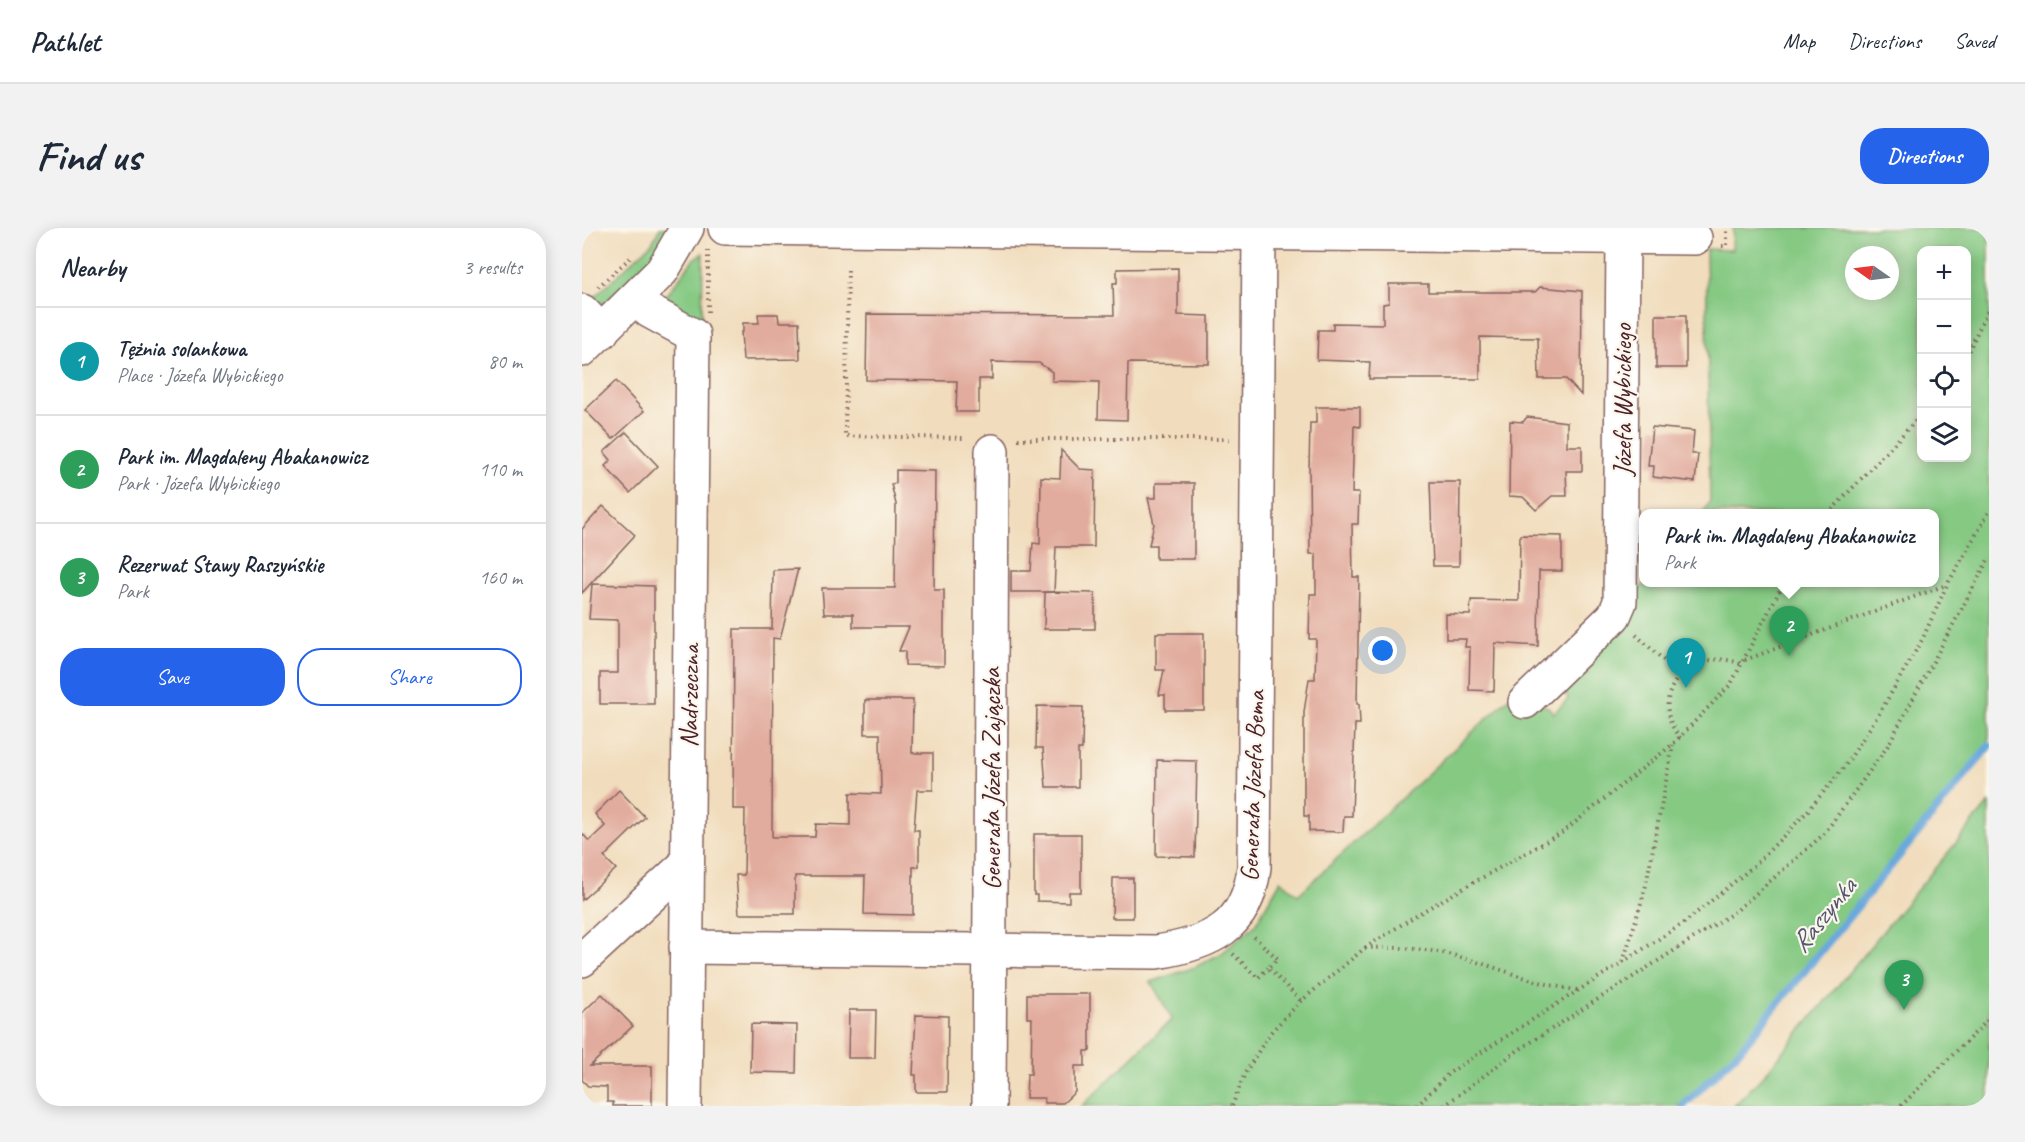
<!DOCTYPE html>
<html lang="en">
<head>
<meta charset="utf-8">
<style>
  :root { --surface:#fff; --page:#f2f2f3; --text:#1f2937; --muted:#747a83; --line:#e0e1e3; --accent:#2563eb }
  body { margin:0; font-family:Caveat,sans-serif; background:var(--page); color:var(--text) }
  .controls { position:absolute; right:18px; top:18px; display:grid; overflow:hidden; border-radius:12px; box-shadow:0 3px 15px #0003 }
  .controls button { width:54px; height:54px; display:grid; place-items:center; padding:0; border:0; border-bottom:2px solid var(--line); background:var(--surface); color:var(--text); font:30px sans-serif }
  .compass { position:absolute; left:1263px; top:18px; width:54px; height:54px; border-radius:50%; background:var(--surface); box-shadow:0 3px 15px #0003; rotate:284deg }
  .you { position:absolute; left:801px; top:423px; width:21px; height:21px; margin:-15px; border:4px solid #fff; border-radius:50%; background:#1a73e8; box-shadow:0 0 0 9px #1a73e833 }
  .badge { display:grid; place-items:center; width:39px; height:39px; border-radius:50%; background:var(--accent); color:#fff; font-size:20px; font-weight:700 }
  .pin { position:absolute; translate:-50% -50px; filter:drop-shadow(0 2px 3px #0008) }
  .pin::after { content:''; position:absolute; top:32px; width:21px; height:18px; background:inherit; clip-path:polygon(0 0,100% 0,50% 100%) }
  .popup { position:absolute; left:1057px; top:281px; width:300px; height:78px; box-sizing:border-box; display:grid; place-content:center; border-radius:12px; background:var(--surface); filter:drop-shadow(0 2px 4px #0005); font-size:20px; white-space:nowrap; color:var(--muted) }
  .popup b { font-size:22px; color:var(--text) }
  .popup::after { content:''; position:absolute; left:50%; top:100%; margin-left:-12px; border:12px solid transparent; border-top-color:var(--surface) }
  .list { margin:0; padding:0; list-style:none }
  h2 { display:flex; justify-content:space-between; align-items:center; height:78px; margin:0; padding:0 24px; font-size:26px }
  h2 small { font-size:20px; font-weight:400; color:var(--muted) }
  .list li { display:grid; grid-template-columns:39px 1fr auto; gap:18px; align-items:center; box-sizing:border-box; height:108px; padding:0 24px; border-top:2px solid var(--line) }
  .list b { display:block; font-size:22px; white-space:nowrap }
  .list p { margin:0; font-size:20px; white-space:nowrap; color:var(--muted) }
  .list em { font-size:20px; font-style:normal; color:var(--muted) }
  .actions { display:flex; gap:12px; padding:18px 24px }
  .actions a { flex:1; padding:14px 0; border:2px solid var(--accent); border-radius:24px; text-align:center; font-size:21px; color:var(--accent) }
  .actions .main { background:var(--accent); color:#fff }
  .icon { flex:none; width:33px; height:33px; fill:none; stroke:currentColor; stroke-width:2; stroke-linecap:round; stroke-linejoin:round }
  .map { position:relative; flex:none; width:1407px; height:878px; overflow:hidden; border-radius:24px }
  header { display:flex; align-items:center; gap:36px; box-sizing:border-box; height:84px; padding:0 30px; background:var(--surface); border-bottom:2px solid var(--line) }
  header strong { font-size:28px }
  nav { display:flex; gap:33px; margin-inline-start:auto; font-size:21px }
  .intro { display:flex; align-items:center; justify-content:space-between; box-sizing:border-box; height:144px; padding:0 36px }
  h1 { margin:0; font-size:42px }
  .button { padding:15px 27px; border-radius:24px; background:var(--accent); color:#fff; font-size:21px; font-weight:700 }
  main { display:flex; gap:36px; padding:0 36px }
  aside { flex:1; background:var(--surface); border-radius:24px; box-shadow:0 3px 15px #0003 }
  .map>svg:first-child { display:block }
</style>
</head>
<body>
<header>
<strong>Pathlet</strong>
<nav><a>Map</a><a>Directions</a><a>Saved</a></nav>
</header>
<div class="intro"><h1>Find us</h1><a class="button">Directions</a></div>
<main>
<aside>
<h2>Nearby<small>3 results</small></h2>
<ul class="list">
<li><span class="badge" style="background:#0f9aa8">1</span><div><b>Tężnia solankowa</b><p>Place · Józefa Wybickiego</p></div><em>80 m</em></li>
<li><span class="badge" style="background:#2e9e5b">2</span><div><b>Park im. Magdaleny Abakanowicz</b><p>Park · Józefa Wybickiego</p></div><em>110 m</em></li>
<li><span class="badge" style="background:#2e9e5b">3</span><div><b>Rezerwat Stawy Raszyńskie</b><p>Park</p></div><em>160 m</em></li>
</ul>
<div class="actions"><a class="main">Save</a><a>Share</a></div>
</aside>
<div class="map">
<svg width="1407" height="878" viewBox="0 0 1407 878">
  <rect width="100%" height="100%" fill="#fbf7ec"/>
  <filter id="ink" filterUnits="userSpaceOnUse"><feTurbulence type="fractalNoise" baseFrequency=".0167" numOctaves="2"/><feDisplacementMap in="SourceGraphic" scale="12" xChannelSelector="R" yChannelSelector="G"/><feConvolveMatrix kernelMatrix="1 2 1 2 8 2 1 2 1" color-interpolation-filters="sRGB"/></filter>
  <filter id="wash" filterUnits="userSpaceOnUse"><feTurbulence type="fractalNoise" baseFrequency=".008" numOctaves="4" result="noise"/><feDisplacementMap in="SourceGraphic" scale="24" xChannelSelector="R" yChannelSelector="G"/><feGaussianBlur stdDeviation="1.35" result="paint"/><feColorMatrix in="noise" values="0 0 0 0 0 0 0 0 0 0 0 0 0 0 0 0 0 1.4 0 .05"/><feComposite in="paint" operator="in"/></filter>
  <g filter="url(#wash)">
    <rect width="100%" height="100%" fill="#f1ddbd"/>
    <g fill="#85c983" stroke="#687457" stroke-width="1.5" fill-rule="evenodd">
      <path d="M78,0H87L72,28L24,76L9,72L70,15Z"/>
      <path d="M1151,0H1407V518L1163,815L1100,878H500L590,791L569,754L613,739L640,725L673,697L699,652L716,667L930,467L966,479L972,485L986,471L981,457L1047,364L1068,354H1352V286L1121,285L1128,273L1124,21L1150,22ZM1340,22H1384V230H1340ZM1272,27H1308V63H1272Z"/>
      <path d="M121,25L120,95L76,79L111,32Z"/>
      <path d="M1407,575V878H1152L1182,847Z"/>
    </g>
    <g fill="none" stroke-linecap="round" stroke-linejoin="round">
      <path stroke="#6aa9dc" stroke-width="8" d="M1101,878L1157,823L1407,518"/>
    </g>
    <g id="blocks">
      <g fill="#e1ab9d">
        <path d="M596,40V87L627,88V136L546,135L545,192L516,191L517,154L470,153V144L457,135L410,134V151H397V184H374L375,153L284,152L285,86L532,87L531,55H535V41Z"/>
        <path d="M807,56H846V64H953L958,59L1000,63L999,167L984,151H957L956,110L898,109V151H787L788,134L735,132L736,102H751V95L801,96V76L807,75Z"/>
        <path d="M176,86H196L197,94H217L218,131L161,132L159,104H161V95H177Z"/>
        <rect x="1074" y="87" width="30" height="53"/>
        <path d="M34,153L62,183L31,211L3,182Z"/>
        <path d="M734,179H778V199L772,198L770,265H777L776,296H770L771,349H777L775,476H777L778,496H773L770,588H762L761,604L727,603V588H722V484L727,451H733L734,411H727L728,366H734V326H728L727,242L728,195H734Z"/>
        <path d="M945,189L985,194V218H1000V243H984L985,268H970L954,282L941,269L927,268L928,193L941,194Z"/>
        <path d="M1070,199L1112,203L1110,226H1116L1113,254L1071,249L1072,238H1066Z"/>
        <path d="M44,204L76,238L48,265L23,238L29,232L22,224Z"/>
        <path d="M479,222L498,241L513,242L512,319H474L472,364H429V343H449L451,315L458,316L459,249L478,250Z"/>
        <path d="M314,242L353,243L352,362H362V438L323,437V423H317L327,399H271V386H242L240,360H313L314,276L309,256L314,255Z"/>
        <path d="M848,254H878L877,338H851Z"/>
        <path d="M574,255H612V331H574V317H567L572,296L566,270H574Z"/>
        <path d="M21,278L53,307L0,365V301Z"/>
        <path d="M938,307L980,308V343H957L956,418L913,415L912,463L887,462L888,419H883L884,411H864V386L888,387L889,372L937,373Z"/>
        <path d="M216,341L198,411L191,410L190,609H233L234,596L268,597V565L299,566L298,506H283V472H331L330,525H351V562H335L332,602H337V639H331V687L282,686L283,648H213V686H157L154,647H162L163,581H151L152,401H190L191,342Z"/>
        <path d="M10,356L72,358V476H18V445H36V392L7,391Z"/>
        <path d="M463,364L513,365V401H462Z"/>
        <path d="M574,405H622V482H583V467H577L582,442H574Z"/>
        <path d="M455,478L501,479L500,521H496V559H464L461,520H454Z"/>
        <path d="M575,532L615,533L613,629L574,628Z"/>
        <path d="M37,562L63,589L22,629L34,641L0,672V605L7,613L23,598L13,586Z"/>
        <path d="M452,606H499V664H487V674L455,673V667H452Z"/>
        <path d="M531,650H551V690H530Z"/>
        <path d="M20,766L51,798L8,838H70V878H31V874H25V859L6,858L0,852V785Z"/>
        <path d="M445,766H508V823H503V838H493V864L481,875H462V870H444L445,846H449L450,790H445Z"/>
        <path d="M267,782H294L293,830H266Z"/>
        <path d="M334,787L366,788L365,864H334V847H331Z"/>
        <path d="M169,796L215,797L214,845L168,844Z"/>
      </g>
    </g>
  </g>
  <g filter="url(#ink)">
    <use href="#blocks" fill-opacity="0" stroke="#84625e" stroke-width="1.5"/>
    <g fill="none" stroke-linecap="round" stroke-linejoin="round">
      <g stroke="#84625e" stroke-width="36">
        <g id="minor">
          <path d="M143,0L1113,10"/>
          <path d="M0,83L20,104"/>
          <path d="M67,83L111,107L103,878"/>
          <path d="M0,122L80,43L105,0"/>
          <path d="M943,474L1032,388L1038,374L1041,10"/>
          <path d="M104,719L574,724C627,716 666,700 672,639L677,7"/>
          <path d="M0,732L105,635"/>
          <path d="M407,878L410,223"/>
        </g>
      </g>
      <g stroke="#84625e" stroke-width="4" stroke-dasharray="1.5 4.5" stroke-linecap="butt">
        <path d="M1140,18H1145V0"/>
        <path d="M266,42L263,208L384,210"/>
        <path d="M16,59L48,30"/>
        <path d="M126,84V22"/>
        <path d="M1384,128L1407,80"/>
        <path d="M436,211H648"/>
        <path d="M1246,286L1340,186"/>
        <path d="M1054,407L1098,447"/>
        <path d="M1163,432L1364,357"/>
        <path d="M1098,510C1062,465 1111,416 1160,436"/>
        <path d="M672,709L696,731L686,740L719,773"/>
        <path d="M783,720C812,719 838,720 866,726C910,736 950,756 995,762"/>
        <path d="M651,726L676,750L686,740"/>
        <path d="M1041,734L1063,662L1091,517"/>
        <path d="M650,878L663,845L688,805L719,773L783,720L836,686L981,604L1091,516L1149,456L1202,354"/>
        <path d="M835,878L867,845L1102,695L1173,637L1224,585L1263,538L1297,486L1340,412L1365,357L1407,284"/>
        <path d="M862,878L932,825L1154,683L1242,606L1305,519L1407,330"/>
        <path d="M1319,878L1407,791"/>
      </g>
      <use href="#minor" stroke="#fff" stroke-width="33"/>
    </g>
  </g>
  <g text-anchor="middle" stroke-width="4.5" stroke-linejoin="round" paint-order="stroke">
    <g font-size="26" fill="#4a1f2b" stroke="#fbf7ec">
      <text transform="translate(1040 172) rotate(-90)" y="9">Józefa Wybickiego</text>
      <text transform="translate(107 468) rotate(-89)" y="9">Nadrzeczna</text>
      <text transform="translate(409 551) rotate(-90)" y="9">Generała Józefa Zajączka</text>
      <text transform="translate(670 558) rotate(-88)" y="9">Generała Józefa Bema</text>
    </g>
    <g font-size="27" font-style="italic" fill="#575672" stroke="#fbf7ec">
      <text transform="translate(1241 687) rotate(-51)" y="9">Raszynka</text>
    </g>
  </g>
</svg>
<div class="controls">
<button>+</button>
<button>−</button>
<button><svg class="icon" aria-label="locate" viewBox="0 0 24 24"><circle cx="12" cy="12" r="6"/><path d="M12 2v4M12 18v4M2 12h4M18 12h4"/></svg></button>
<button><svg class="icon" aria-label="layers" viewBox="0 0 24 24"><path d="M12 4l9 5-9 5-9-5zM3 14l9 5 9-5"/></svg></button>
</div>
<svg class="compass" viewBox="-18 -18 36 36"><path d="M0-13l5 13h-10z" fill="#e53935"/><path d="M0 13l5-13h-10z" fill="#747a83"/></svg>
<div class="you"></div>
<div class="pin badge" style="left:1104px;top:460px;background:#0f9aa8">1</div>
<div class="pin badge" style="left:1207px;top:428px;background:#2e9e5b">2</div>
<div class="popup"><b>Park im. Magdaleny Abakanowicz</b>Park</div>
<div class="pin badge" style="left:1322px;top:782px;background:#2e9e5b">3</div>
</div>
</main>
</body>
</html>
